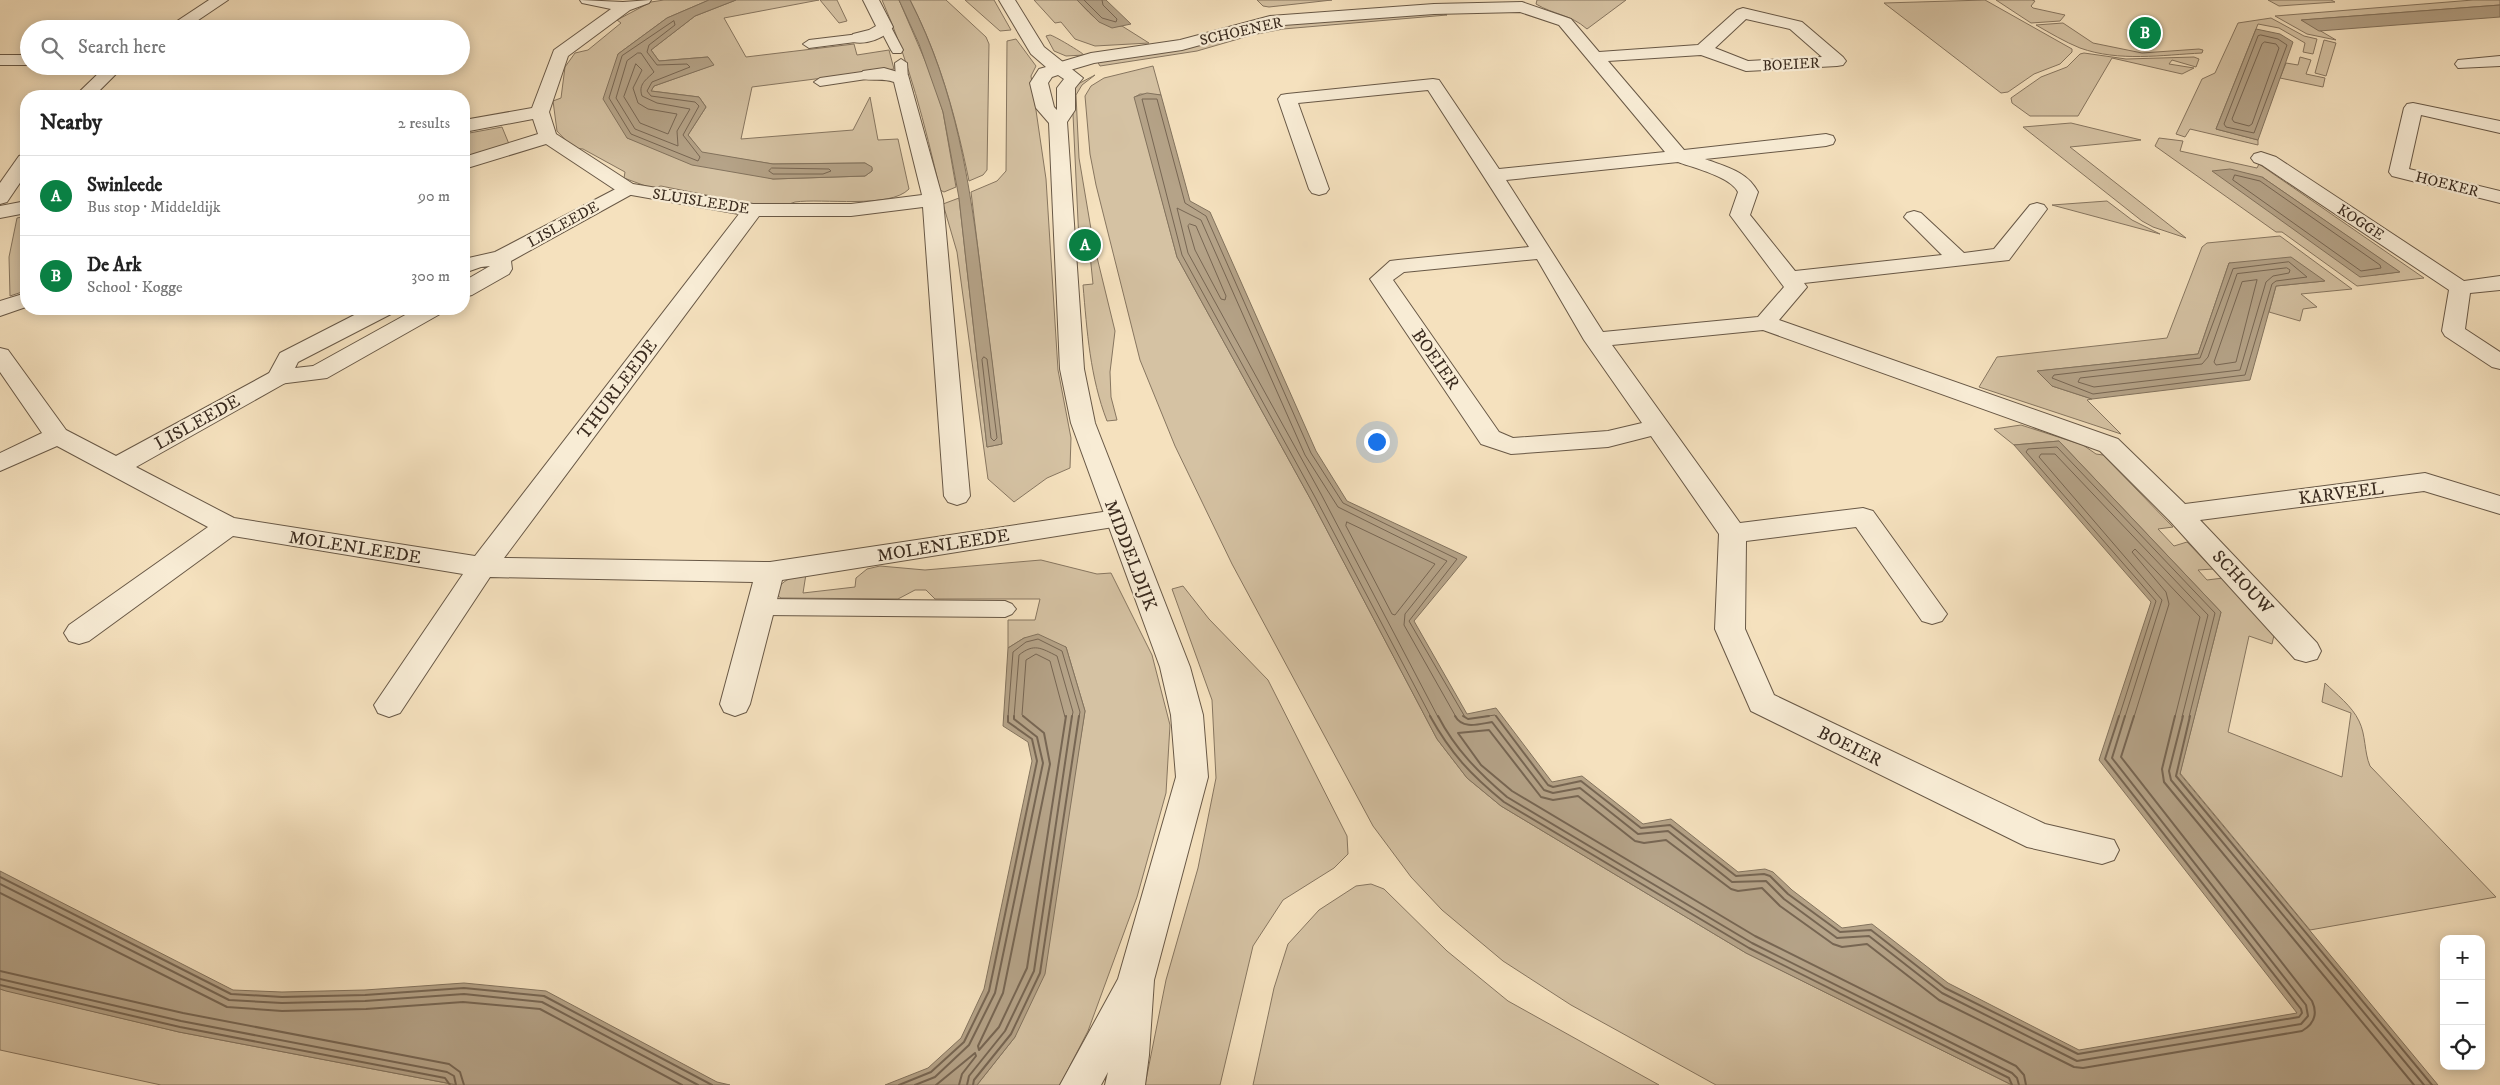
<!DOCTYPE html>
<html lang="en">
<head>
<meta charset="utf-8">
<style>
  :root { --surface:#fff; --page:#f2f2f2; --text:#222; --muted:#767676; --line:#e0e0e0; --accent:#0b8043 }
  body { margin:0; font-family:"IM FELL DW Pica",serif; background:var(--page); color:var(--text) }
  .controls { position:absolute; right:15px; bottom:15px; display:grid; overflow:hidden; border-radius:10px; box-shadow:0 2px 12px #0003 }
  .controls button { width:45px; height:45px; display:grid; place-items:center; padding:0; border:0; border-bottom:1px solid var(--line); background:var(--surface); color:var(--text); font:25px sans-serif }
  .you { position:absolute; left:1376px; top:441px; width:18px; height:18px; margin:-12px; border:4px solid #fff; border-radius:50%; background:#1a73e8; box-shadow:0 0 0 8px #1a73e833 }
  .badge { display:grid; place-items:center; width:32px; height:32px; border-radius:50%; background:var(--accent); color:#fff; font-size:16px; font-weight:700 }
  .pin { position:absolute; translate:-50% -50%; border:2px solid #fff; box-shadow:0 1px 5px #0006 }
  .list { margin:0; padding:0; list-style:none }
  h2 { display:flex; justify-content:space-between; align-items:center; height:65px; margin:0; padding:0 20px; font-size:21px }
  h2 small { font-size:16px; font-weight:400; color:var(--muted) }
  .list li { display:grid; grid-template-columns:32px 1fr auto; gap:15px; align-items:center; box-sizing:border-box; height:80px; padding:0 20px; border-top:1px solid var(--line) }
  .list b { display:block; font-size:19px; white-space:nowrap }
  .list p { margin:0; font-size:16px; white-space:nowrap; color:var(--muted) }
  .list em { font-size:16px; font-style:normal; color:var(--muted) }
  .icon { flex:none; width:28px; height:28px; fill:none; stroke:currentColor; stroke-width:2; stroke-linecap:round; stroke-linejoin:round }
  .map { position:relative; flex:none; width:2500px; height:1085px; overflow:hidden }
  .search { position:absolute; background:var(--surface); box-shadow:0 2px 12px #0003; left:20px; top:20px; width:450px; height:55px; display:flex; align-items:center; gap:12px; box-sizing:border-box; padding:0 18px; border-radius:28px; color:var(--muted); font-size:19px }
  .panel { position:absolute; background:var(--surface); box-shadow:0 2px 12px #0003; left:20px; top:90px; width:450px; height:225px; border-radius:20px }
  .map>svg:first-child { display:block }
</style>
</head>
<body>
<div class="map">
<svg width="2500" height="1085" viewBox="0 0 2500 1085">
  <rect width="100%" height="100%" fill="#f5e1be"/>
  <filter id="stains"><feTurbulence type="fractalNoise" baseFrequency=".004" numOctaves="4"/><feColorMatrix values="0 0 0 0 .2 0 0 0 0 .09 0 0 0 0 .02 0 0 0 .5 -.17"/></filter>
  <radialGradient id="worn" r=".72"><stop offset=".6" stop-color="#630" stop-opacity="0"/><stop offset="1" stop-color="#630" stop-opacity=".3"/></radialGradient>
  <g fill="#d5c2a3" stroke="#877660" fill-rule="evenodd">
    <path d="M664,0H709L667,18L618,54L627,138L773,179L865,176L872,171V168L865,163L773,164L702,153L688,135L706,107L699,97L651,91L654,86L713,65L708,57L659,61L651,50L695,16L736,0H819L724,18L746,57L854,44L857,55L889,50L894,69L752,87L741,139L853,130L870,97L878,140L898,139L909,189C890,209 822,198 795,202C790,203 786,207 781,207C764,207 747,204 730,203L726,199L661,186L651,188L624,178L625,172L583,149L573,148L557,131L553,101L561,98L565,67L575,53L588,50L621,23L617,20L651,2Z"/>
    <path d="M820,0H837L847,21L839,23Z"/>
    <path d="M882,0H899L933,79L943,112L956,187L944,192L940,190C925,125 909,61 882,0Z"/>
    <path d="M910,0H946L986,37L989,44L987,170L983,175L969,181C956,118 940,58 910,0Z"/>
    <path d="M965,0H994L1011,30L1000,31Z"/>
    <path d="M1034,0H1077C1090,13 1102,30 1122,26L1149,43L1095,46L1075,39L1061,22L1055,23Z"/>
    <path d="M1257,0H1332L1269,7L1263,6Z"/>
    <path d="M1537,0H1626L1587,29C1570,14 1554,15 1536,4Z"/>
    <path d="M1985,0L2072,49V52L2060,64L2034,74L2008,92L2001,93L1884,3Z"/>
    <path d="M1996,0H2032L2035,1L2031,6L2033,8L2065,15L2060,21L2031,23Z"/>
    <path d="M2268,0H2331L2335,2L2279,6Z"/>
    <path d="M2473,0H2500V5L2302,20L2336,40L2307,34L2275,16Z"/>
    <path d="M1440,12L1447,15L1283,29L1252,35L1197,51L1100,66L1097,61L1285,23Z"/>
    <path d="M2271,18L2304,36L2317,39L2313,54L2303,52L2305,43L2279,28L2258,24L2216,129L2258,140V145L2190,129L2185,137L2176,134L2202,79L2215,73L2238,23Z"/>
    <path d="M2063,23L2093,43L2142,53L2199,49L2203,50L2202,53C2162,55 2119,62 2080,48C2065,42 2050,33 2036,25Z"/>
    <path d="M1050,35C1053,35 1083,53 1084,55L1066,56L1054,51L1046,36Z"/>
    <path d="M1016,39L1036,66L1031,76L1046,179L1058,370L1071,438L1070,468L1047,478L1014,502L988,479L957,252L943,204L959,198L987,447L1002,444L971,192L997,181L1006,171L1007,41Z"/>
    <path d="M2324,40L2336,43L2326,76L2315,73Z"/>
    <path d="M2084,53L2126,59L2194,57L2199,59L2196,67L2172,60L2169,64L2194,68L2182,74L2112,58L2078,116H2030L2012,103L2011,98L2041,77L2067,67L2080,54Z"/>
    <path d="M2300,57L2311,60L2306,74L2325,78L2323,87L2280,78L2286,63L2298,65Z"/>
    <path d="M1153,66L1161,95L1140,94L1135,97L1177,257L1311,500L1437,739L1467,778L1501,806L1746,953L2012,1085H1716L1571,1005L1503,961L1442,910L1411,877L1373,826L1232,564L1175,446L1140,360L1096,185L1090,154L1085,96L1091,86L1104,78Z"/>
    <path d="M1095,75L1082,85L1076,95L1079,158L1093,241L1079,242L1072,93L1078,84Z"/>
    <path d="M2071,123L2141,140L2070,147L2186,238L2153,227L2142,221L2023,127Z"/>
    <path d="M502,127L509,144L464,158V134Z"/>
    <path d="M2159,138L2183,141L2180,151L2257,168L2259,164L2424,278L2357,286L2282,232H2276L2155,146ZM2262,177L2399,272L2375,275Z"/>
    <path d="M2107,201L2132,220L2160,234L2052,205Z"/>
    <path d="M26,216V296L23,297L22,292L10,296L9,257L17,218Z"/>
    <path d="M2280,236L2352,289L2301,294L2317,307L2303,309L2300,321L2269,312L2276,286L2324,281L2229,263L2198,354L2038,371L2052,386L2092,399L2087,400L2121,434L1979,387L1997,357L2167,338L2202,247L2207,243Z"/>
    <path d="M1089,245H1094L1115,331L1110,372L1111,397L1117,420L1107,421C1090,377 1087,331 1083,285L1093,284Z"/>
    <path d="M2021,425L2083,445L2096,454L2103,455L2173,527L2158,529L2174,546L2187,542L2213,569L2198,570L2207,580L2223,578L2275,631L2272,644L2249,636L2228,732L2342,777L2351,713L2322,702L2325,683C2336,694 2352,706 2359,721C2366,735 2364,752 2370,766L2496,897L2310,930L2180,773L2221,612L2059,441L2014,445L1994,429Z"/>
    <path d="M1041,560L1097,574L1111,573L1152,655L1170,725L1166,793L1137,897L1088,1031L1060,1085H977L1015,1037L1068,815L1085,711L1066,647L1024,638L1008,648V620H1035L1040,599H935L926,590H915L898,599L781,598L775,594C782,579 792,577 806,574L803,593L855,587L856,578L867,569L880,566L925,570Z"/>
    <path d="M1183,586L1209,619L1268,680L1347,836L1348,854L1334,868L1283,900L1253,946L1220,1085H1145L1166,980L1198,868L1216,778L1212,700L1172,589Z"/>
    <path d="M1371,884L1384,889L1447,951L1508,1001L1659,1085H1253L1274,988L1288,944L1319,910L1356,886Z"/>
    <path d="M0,989L179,1032L457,1085H161L0,1050Z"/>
  </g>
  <g fill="#b5a388" stroke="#83735e">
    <path d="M709,0H736L695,16L651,50L659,61L708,57L714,65L654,86L651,91L699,97L706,107L688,135L702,152L773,164L865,163L872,167V171L865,176L773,179L692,165L627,138L603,99L618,54L667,18Z"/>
    <path d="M899,0H910C956,90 970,183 982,282C989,336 996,390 1002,444L987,447L959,198L943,112L919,44Z"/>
    <path d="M1077,0H1106L1131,24L1112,28L1099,22Z"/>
    <path d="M2500,5V17L2319,31L2301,20Z"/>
    <path d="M2256,29L2280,34L2293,42L2258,140L2216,129Z"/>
    <path d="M1147,93L1161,95L1190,201L1210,212L1316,451L1347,501L1467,557L1414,621L1467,714L1496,708L1552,782L1582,776L1643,824L1671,819L1738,872L1765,869L1773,872L1792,890L1842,928L1872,924L1948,983L2079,1050L2297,1013L2099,760L2151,602L2014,445L2059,441L2221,612L2180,774L2438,1085H2012L1746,953L1501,806L1467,778L1437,739L1311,500L1177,257L1134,97Z"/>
    <path d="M2230,169L2262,177L2400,272L2360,277L2212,171Z"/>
    <path d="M2291,257L2325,281L2276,286L2250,380L2092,399L2052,386L2037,371L2198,354L2229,263Z"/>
    <path d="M1038,634L1066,647L1085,711L1045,974L1015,1037L977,1085H885L928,1068L961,1038L984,989L1032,761L1028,742L1003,726L1008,648L1024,638Z"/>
    <path d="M0,871L233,990L282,992L365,990L464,983L546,991L717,1082L730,1085H457L179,1032L6,991L0,989Z"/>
  </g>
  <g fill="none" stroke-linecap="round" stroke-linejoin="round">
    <g stroke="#776653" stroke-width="1">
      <path d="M1084,0L1102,18L1116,22L1117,19L1103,5L1102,0"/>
      <path d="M674,21L675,25L649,45L647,52L657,65L687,64L690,67L652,82L647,91L651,96L695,102L699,106L683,135L700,157L698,161L631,134L609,98L622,56Z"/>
      <path d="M2261,35L2278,39L2287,45L2254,133L2226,127L2224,124L2258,36Z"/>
      <path d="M2265,42L2276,44L2279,48L2252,124L2249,126L2234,122L2232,119L2262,44Z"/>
      <path d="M638,53H641L654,72C646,80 638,84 642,96L657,103L690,109L677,131L678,146L635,129L616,98L627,61Z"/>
      <path d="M636,64L642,70L633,88L638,103L648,109L677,114L668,134L640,123L624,97Z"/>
      <path d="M772,168L829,169L831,171L823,174H773L769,171Z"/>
      <path d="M2235,175L2260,181L2380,265L2381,268L2361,271L2233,180Z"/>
      <path d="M1190,224L1196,226L1226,296L1225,300L1221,299L1195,250L1188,226Z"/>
      <path d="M2289,262L2307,277L2276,281L2272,284L2245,375L2093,394L2052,378L2054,375L2200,358L2233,269Z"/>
      <path d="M2287,268L2290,270L2289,273L2273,276L2266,282L2240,370L2094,387L2078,382L2080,378L2202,364L2208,357L2237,274Z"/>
      <path d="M2257,280L2236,362L2216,365L2214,362L2242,282Z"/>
      <path d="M984,357L987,359L997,438L994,441L991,438L982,360Z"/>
      <path d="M1347,522L1435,564L1395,615L1392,614L1346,526Z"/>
      <path d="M1008,717L1013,652L1026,642L1038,639L1062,651L1080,712L1079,717"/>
      <path d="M1014,717L1019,655C1034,643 1041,648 1057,656L1073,712L1072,717"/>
      <path d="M1025,717L1022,715L1026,660L1036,654L1050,661L1065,717"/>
      <path d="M1431,717L1315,497L1182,255L1142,99H1157L1185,203L1206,216L1311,453L1343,503L1457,559L1409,621L1465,717"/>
      <path d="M1438,717L1321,494L1188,253L1177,208L1201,220L1305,455L1338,507L1447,561L1405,614L1404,625L1456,717"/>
      <path d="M1481,717L1495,715L1497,717"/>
      <path d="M2119,717L2156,601L2026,452L2028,449L2057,447L2215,613L2189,717"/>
      <path d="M2125,717L2162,600L2039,457L2041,454H2055L2208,615L2182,717"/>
      <path d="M2134,717L2169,604L2166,592L2132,552L2135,549L2200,617L2175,717"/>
    </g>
    <g stroke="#776653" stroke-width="2">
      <path d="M1023,716L1044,733L1050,764L1003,993L978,1046L979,1050L999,1027L1027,968L1066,716"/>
      <path d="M1430,716C1451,754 1471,775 1504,802L1749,948L2009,1078L2012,1085"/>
      <path d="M1438,716C1455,749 1479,773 1507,797L1752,943L2012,1073L2017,1078L2019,1085"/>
      <path d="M1455,716C1463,730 1479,724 1492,722L1544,790L1553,793L1580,788L1638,834L1668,831L1732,882L1766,881L1784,899L1837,938L1869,936L1942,993L2077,1061L2301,1024L2308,1016L2306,1005L2112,758L2125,716"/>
      <path d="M1463,716L1468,719L1489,716"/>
      <path d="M1496,716L1548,785L1553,787L1581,781L1641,828L1670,825L1736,876L1764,874L1770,876L1788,894L1840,932L1871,930L1945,988L2078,1054L2299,1017L2302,1013L2301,1009L2105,759L2119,716"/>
      <path d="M2175,716L2162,769L2164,782L2414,1085"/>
      <path d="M2183,716L2169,771L2171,780L2424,1085"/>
      <path d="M2190,716L2176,776L2432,1085"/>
      <path d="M0,877L231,994L282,997L365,995L464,988L544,996L712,1085"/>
      <path d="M0,884L229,1000L282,1003L365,1001L464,994L542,1002L698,1085"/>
      <path d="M0,893L227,1007L282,1011L366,1009L463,1002L540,1009L682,1085"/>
      <path d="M0,971L183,1013L449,1064L460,1072L464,1085"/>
      <path d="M0,979L181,1021L447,1072L454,1076L456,1085"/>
      <path d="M0,985L180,1027L445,1078L450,1085"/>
      <path d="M899,1085L931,1072L964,1042L989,991L1037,761L1032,739L1008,722V716"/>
      <path d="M915,1085L935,1077L969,1045L995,993L1043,763L1037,737L1014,719V716"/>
      <path d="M936,1085L975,1053L976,1056L962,1074L959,1085"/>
      <path d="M967,1085L969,1076L1005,1031L1034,971L1072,716"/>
      <path d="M973,1085L974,1080L1011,1034L1040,973L1079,716"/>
      <path d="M2026,1085L2024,1075L2016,1066L1755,936L1512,791L1481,765L1458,733L1489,730L1541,797L1553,800L1578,796L1635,841L1644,843L1666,840L1731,889L1738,891L1762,888L1780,906L1833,944L1842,947L1867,944L1939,1000L2074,1067L2083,1068L2302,1031C2314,1024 2318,1014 2312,1001L2121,757L2134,716"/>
    </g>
    <g stroke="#685846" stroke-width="2">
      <g id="service">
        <path d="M885,23L891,27L903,50L901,53H893L891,50L879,27Z"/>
        <path d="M859,34L865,38L863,41L809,48L803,44L809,40Z"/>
        <path d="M901,59L907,63L908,79L902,83L896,79L895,63Z"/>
        <path d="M869,71L873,72L875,75L873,78L820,86L814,82L820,78Z"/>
        <path d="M761,599L1005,601L1012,604L1016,609L1012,614L1005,617L761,615L754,612L750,607L754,602Z"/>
      </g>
    </g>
    <g stroke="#685846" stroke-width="2">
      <g id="pedestrian">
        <path d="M627,183L634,185L637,189L634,193L511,261L512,269L509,274L472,295L464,297V281L490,266L481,267L464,273V259L495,252Z"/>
        <path d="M366,309H394L391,314L298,362L295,368L313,366L416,309H443L440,314L327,378L279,384L271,382L267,377L280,353Z"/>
      </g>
    </g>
    <g stroke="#685846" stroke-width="2">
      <g id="minor">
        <path d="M209,0H228L185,29H165Z"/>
        <path d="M580,0L623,2L651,0L649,3L630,10L568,56L549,112L556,134L633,184L753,204H851L922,195L894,82C883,78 874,81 863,79L860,75L863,71L884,68L908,75L943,200L970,496L966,502L957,505L948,502L944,496L923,207L851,216H759L504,558L770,562L1116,510L1126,513L1129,519L1126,525L782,580L750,704L746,712L735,716L724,712L720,704L753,582L490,577L400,713L389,717L378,713L374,705L463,574L233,536L89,641L79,644L69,641L64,633L69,625L208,527L57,446L0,471V453L42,433L0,372V348L8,350L66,430L116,456L271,372L279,370L287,372L291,377L287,382L136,467L234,518L475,556L739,214L620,193L546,144L464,169V157L538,134L533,119L464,132V120L532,108L554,50L611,9L582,3Z"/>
        <path d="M863,0H879L893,27C886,38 866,45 853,42L851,38L853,34L869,30L876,26Z"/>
        <path d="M1522,2L1571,19L1599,52L1698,45L1737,10L1743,8L1802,22L1843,57L1846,61L1843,65L1837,66L1746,71L1701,55L1608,61L1684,150L1826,134L1833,136L1835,140L1833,144L1826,146L1705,159C1726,167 1747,171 1758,192L1750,215L1795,271L1942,255L1904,217L1907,213L1914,211L1921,213L1964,253L1994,249L2030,205L2037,203L2044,205L2047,209L2009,260L1804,283L1807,287L1779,320L2118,439L2185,504L2425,473L2500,496V514L2424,491L2200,520L2317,643L2321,651L2317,659L2306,662L2295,659L2169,520L2100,451L1763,330L1612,345L1740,523L1863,508L1873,511L1947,614L1942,621L1932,624L1922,621L1856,527L1746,541L1745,629L1774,695L2045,824L2114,840L2119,850L2114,860L2102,864L2027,847L1751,711L1715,629L1719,534L1651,436L1608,447L1511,454L1481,444L1370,279L1390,261L1398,260L1529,247L1428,90L1298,103L1329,189L1326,193L1319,195L1312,193L1309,189L1278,99L1281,95L1287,94L1433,79L1439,80L1499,169L1665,152L1559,25L1520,12L1434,14L1270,26L1182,50L1094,63L1060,73L1054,72L1051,68L1054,64L1091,53L1180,40L1270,16L1434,4ZM1746,19L1790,29L1822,57L1748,61L1715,48ZM1678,162C1694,168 1731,177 1738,192L1730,215L1784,287L1758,317L1603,332L1506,180ZM1537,259L1584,340L1642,423L1608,431L1513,438L1499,432L1393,280L1404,272Z"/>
        <rect x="0" y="55" width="29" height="10"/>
        <path d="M2500,56V66L2458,68L2455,64L2458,60Z"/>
        <path d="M106,66H124L94,96H75Z"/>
        <path d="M2413,103L2500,121V133L2421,115L2409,169L2500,191V203L2392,176L2389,172L2404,108L2407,104Z"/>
        <path d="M2261,152L2276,157L2464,281L2500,276V290L2470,293L2465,329L2500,352V369L2492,367L2445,336L2442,331L2449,290L2262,165L2254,162L2251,158L2254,154Z"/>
        <path d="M26,154V174L7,202L0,204V183L19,156Z"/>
        <path d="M26,201V213L0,218V206Z"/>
        <path d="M26,293V307L0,316V301Z"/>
      </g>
    </g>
    <g stroke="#685846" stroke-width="2">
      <path id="tertiary" d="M999,0H1015L1044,47L1083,78L1075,88V110L1067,122L1084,369L1095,423L1190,667L1203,715L1208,777L1154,980L1149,1055L1145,1085H1105L1108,1072L1101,1085H1060L1118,979L1176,777L1171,715L1160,667L1071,423L1060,369L1049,123L1036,108L1030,83L1039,69L1046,67L1031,54ZM1058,75L1064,79L1057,88V110L1054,107L1048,83L1052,77Z"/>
    </g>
    <use href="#service" fill="#f8ecd5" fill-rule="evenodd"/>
    <use href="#pedestrian" fill="#f8ecd5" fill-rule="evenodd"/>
    <use href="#minor" fill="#f8ecd5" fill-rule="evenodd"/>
    <use href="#tertiary" fill="#f8ecd5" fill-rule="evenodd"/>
  </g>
  <g text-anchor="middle" stroke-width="4.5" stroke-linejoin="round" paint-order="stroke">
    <g font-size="15" fill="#392a1e" stroke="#f8ecd5">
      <text transform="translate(1241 31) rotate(-13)" y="5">SCHOENER</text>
      <text transform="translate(1791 64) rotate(-3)" y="5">BOEIER</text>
      <text transform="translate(2447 184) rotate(14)" y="5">HOEKER</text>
      <text transform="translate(701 201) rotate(9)" y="5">SLUISLEEDE</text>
      <text transform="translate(2361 222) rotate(33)" y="5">KOGGE</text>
      <text transform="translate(563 224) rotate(-29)" y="5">LISLEEDE</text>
    </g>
    <g font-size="18" fill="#392a1e" stroke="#f8ecd5">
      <text transform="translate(1436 359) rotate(55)" y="6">BOEIER</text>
      <text transform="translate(617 389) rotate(-53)" y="6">THURLEEDE</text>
      <text transform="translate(197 422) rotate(-29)" y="6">LISLEEDE</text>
      <text transform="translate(2341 493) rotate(-7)" y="6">KARVEEL</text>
      <text transform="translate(943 545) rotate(-9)" y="6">MOLENLEEDE</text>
      <text transform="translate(355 547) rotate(9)" y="6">MOLENLEEDE</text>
      <text transform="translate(1131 555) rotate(69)" y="6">MIDDELDIJK</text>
      <text transform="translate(2243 582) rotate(47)" y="6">SCHOUW</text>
      <text transform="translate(1850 746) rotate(26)" y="6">BOEIER</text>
    </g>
  </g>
  <rect width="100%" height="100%" filter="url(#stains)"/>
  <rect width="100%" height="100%" fill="url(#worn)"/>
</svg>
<div class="controls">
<button>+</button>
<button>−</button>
<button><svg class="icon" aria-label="locate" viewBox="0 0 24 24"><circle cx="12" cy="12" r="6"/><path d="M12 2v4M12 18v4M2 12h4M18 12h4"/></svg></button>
</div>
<div class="you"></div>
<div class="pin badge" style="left:1085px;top:245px">A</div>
<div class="pin badge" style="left:2145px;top:33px">B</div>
<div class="search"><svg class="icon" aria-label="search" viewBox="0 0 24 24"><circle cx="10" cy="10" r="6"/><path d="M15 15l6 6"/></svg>Search here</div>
<section class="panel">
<h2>Nearby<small>2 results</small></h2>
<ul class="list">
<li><span class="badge">A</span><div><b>Swinleede</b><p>Bus stop · Middeldijk</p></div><em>90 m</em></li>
<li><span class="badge">B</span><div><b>De Ark</b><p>School · Kogge</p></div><em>300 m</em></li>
</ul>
</section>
</div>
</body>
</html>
